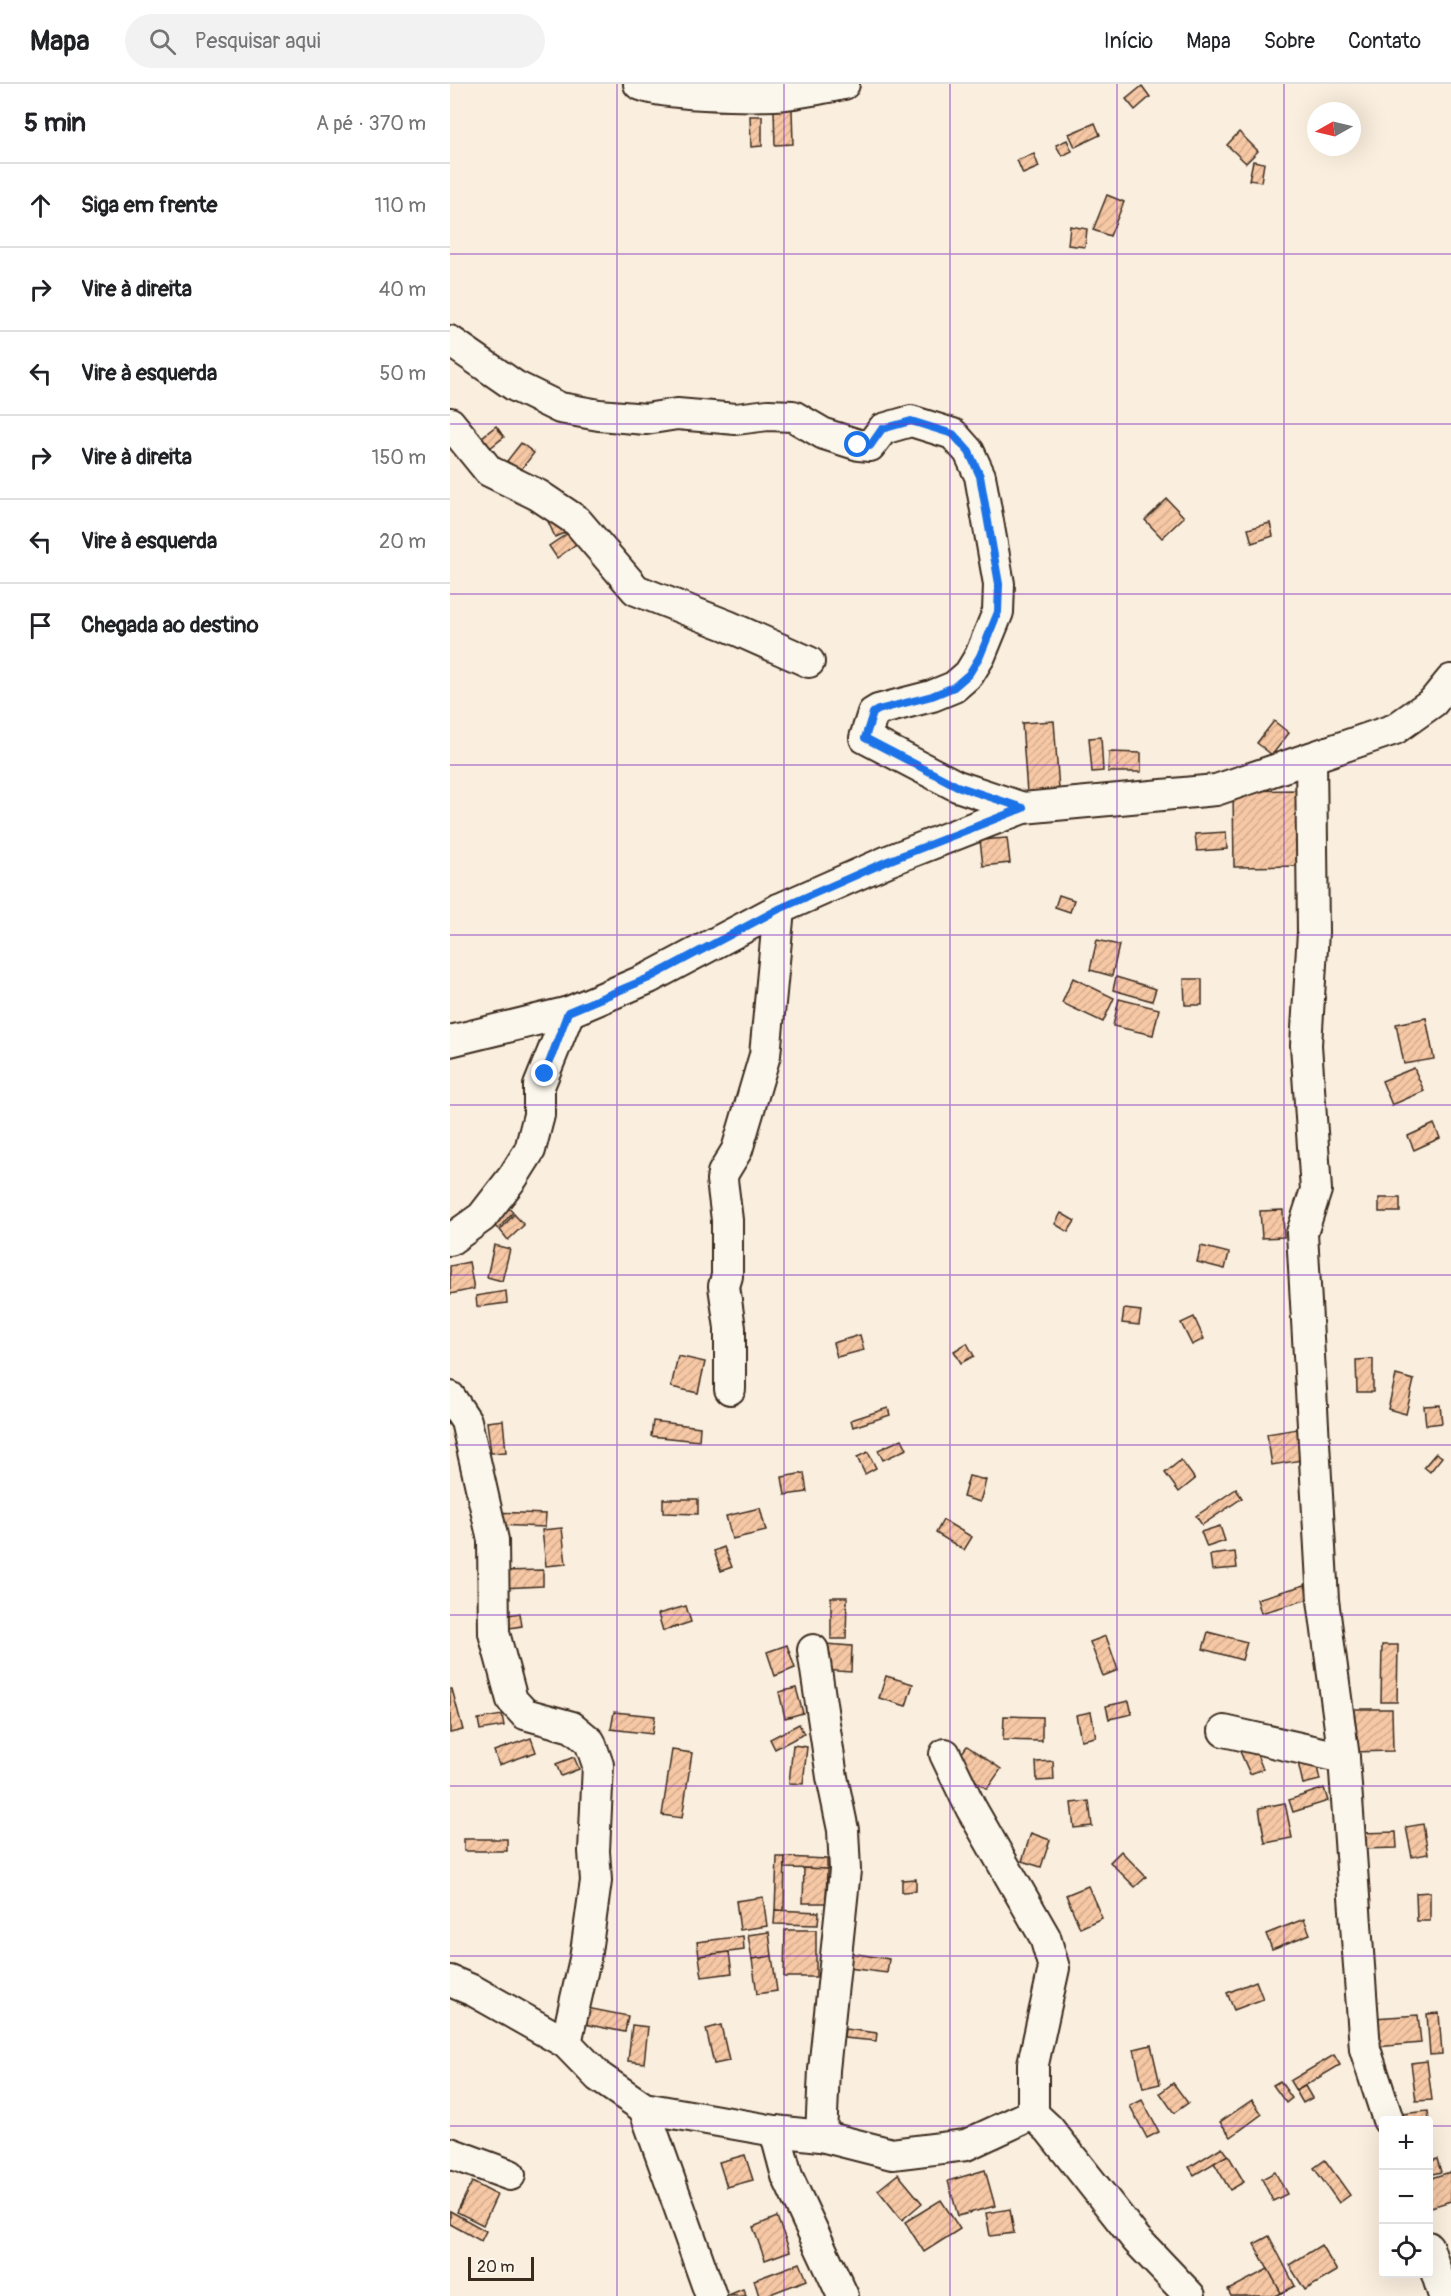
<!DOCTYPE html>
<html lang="pt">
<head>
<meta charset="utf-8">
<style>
  :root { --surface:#fff; --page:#f2f2f2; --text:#202124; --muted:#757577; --line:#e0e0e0 }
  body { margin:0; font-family:Pangolin,sans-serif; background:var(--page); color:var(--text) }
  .controls { position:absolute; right:18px; bottom:18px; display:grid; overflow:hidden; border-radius:6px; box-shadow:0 6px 24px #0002 }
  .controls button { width:54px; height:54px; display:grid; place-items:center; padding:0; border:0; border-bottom:2px solid var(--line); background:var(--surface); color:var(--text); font:30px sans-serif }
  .compass { position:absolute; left:857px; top:18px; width:54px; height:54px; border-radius:50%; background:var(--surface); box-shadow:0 6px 24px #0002; rotate:262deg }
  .scale { position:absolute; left:18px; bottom:15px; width:66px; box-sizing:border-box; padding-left:6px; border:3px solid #3b2a1e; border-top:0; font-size:16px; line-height:21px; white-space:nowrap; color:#3b2a1e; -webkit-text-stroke:4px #fbf7ec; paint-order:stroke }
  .stop { position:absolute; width:18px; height:18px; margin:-14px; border:4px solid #1a73e8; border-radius:50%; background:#fff }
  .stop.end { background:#1a73e8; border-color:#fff; box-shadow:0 2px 6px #0008 }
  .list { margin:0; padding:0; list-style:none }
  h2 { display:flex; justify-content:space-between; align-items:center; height:78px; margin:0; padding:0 24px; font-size:26px }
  h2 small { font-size:20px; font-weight:400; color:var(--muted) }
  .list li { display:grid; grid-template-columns:39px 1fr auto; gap:18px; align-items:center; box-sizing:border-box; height:84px; padding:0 24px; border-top:2px solid var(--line) }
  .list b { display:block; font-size:22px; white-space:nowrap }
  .list em { font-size:20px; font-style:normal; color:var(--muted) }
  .icon { flex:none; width:33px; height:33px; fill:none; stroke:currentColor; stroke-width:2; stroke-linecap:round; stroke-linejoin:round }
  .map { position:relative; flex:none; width:1001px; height:2212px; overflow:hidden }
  header { display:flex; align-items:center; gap:36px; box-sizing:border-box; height:84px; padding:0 30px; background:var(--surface); border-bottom:2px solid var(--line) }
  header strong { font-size:28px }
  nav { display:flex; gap:33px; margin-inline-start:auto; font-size:21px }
  .search { width:420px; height:54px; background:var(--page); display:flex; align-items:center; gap:15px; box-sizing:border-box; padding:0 21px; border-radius:33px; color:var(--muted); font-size:22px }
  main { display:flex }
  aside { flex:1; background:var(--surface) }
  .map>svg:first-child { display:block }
</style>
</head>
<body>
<header>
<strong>Mapa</strong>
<div class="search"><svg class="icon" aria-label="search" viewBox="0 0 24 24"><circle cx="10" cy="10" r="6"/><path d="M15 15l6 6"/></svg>Pesquisar aqui</div>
<nav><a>Início</a><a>Mapa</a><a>Sobre</a><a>Contato</a></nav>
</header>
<main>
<aside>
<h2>5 min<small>A pé · 370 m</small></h2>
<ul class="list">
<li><svg class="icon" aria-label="ahead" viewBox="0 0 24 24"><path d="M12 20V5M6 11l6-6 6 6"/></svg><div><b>Siga em frente</b></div><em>110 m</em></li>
<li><svg class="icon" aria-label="right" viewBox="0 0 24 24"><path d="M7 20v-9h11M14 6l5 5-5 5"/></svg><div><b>Vire à direita</b></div><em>40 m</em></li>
<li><svg class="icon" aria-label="left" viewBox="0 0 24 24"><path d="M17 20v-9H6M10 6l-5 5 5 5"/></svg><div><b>Vire à esquerda</b></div><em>50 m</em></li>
<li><svg class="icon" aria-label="right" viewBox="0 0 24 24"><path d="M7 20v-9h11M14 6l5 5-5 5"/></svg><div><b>Vire à direita</b></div><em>150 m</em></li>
<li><svg class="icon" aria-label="left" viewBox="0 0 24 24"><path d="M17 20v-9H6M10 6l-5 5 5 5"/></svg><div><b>Vire à esquerda</b></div><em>20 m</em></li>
<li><svg class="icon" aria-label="arrive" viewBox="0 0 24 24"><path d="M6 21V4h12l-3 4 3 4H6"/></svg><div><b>Chegada ao destino</b></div></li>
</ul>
</aside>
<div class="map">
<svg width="1001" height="2212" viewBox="0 0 1001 2212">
  <defs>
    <pattern id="building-hatch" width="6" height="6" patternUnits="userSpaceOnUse" patternTransform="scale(1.5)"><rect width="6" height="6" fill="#f6c8a5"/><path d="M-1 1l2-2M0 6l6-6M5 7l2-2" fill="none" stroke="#d4ac8e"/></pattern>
  </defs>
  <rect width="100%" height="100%" fill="#faeede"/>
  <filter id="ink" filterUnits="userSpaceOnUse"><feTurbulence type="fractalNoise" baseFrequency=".0167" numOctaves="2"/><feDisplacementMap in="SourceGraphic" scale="12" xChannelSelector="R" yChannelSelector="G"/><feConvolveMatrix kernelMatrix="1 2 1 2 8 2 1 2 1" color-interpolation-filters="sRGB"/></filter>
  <g filter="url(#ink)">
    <g fill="url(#building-hatch)" stroke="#3b2a1e" stroke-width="1.5">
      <path d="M692,2L700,13L685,26L676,15Z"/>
      <path d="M342,25L343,60L325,61L324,26Z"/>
      <path d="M300,32H312V62L301,63Z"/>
      <path d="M645,39L650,51L625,63L619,50Z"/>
      <path d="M789,48L808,67L796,79L777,61Z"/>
      <path d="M617,56L622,67L612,72L606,61Z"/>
      <path d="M584,70L589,83L573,90L567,76Z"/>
      <path d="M803,77L814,79L811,98L799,96Z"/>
      <path d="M657,111L674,118L660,152L643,146Z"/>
      <path d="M620,142L637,145L635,163L618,161Z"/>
      <path d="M46,342L54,353L40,364L32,353Z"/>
      <path d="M71,359L84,369L70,387L57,377Z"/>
      <path d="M717,415L734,433L712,454L695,436Z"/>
      <path d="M109,430L116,448L105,453L97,435Z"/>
      <path d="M820,439L823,452L802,459L798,445Z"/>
      <path d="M121,447L129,458L107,474L99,462Z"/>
      <path d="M604,637L609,706L577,709L572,639Z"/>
      <path d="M824,637L839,649L822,671L807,659Z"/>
      <path d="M651,653L653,687L642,688L639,654Z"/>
      <path d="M659,668L691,669V688H658Z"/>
      <path d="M855,706L857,782L784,783L783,707Z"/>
      <path d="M776,748L777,765L747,767L745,750Z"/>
      <path d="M557,754L560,779L533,782L530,756Z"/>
      <path d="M609,811L624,816L620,828L605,823Z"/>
      <path d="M647,856L669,861L662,892L640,886Z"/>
      <path d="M666,893L706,905L702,917L663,906Z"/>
      <path d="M623,894L664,914L653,938L612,919Z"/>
      <path d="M734,895H752V921H735Z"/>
      <path d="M669,915L709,925L703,951L663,942Z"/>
      <path d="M976,934L984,975L954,980L946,940Z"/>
      <path d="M964,984L974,1007L942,1021L932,997Z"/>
      <path d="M984,1040L990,1054L964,1066L958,1052Z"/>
      <rect x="929" y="1114" width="21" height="14"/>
      <path d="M52,1119L63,1128L48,1145L37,1136Z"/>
      <path d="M833,1126L834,1153L812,1154L810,1127Z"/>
      <path d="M611,1129L625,1137L618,1148L605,1140Z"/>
      <path d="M64,1130L74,1141L58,1156L50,1146Z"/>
      <path d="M44,1161L60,1165L52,1197L37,1193Z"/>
      <path d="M751,1162L779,1169L775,1185L747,1178Z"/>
      <path d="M19,1178L24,1205L0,1210V1182Z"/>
      <path d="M56,1207L57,1219L27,1223L26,1212Z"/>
      <path d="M674,1225L691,1227L689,1241L672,1239Z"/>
      <path d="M744,1233L754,1255L742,1261L731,1239Z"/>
      <path d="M410,1251L414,1266L387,1273L383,1259Z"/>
      <path d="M517,1259L524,1272L511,1279L504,1267Z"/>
      <path d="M228,1272L255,1278L248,1309L221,1303Z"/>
      <path d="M923,1275V1308H907L906,1276Z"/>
      <path d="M946,1291L964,1296L956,1330L938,1325Z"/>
      <path d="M990,1321L992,1339L976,1341L974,1322Z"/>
      <path d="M438,1324L440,1331L403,1343L401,1336Z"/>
      <path d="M53,1336L56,1368L41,1369L37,1338Z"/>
      <path d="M203,1337L250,1343L249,1357L201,1352Z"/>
      <path d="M847,1345L852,1376L822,1381L817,1350Z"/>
      <path d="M452,1355L457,1365L433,1376L428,1366Z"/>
      <path d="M418,1368L426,1384L415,1390L407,1373Z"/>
      <path d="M986,1369L992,1373L980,1388L974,1383Z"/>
      <path d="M731,1376L745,1395L729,1408L715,1389Z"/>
      <path d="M354,1389L357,1408L335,1411L332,1393Z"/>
      <path d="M519,1392L536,1396L530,1418L513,1413Z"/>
      <path d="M786,1405L792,1414L752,1441L746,1432Z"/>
      <path d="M213,1415H248V1430L213,1429Z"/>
      <path d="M310,1424L316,1447L282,1455L276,1432Z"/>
      <path d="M43,1428L96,1430L95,1443L43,1441Z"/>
      <path d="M493,1436L522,1453L514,1466L486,1449Z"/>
      <path d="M770,1442L775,1457L757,1463L751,1448Z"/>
      <path d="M112,1444L116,1480L96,1482L92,1446Z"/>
      <path d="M274,1463L282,1483L271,1487L264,1467Z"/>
      <path d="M785,1468L787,1484L762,1486L760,1471Z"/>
      <path d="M93,1486V1502L49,1504L48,1487Z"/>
      <path d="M855,1501L859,1515L811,1529L807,1515Z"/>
      <path d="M381,1513H397L396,1555H381Z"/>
      <path d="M236,1522L241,1538L213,1547L208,1530Z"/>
      <path d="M70,1529L72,1542L46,1546L44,1533Z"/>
      <path d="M758,1548L797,1558L792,1576L753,1565Z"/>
      <path d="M656,1552L668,1586L653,1592L640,1558Z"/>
      <path d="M375,1560L402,1562L401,1588L373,1586Z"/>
      <path d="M337,1561L345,1584L325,1592L317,1568Z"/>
      <path d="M932,1561H948L947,1618H931Z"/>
      <path d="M436,1592L463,1600L456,1622L429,1614Z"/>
      <path d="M346,1604L353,1629L335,1634L329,1608Z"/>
      <path d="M0,1605H2L13,1646L0,1649Z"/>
      <path d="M679,1617L682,1630L659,1635L656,1622Z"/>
      <path d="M899,1625H942L943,1667L900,1668Z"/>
      <path d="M164,1628L205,1632L202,1650L161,1645Z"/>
      <path d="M641,1628L646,1653L631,1656L626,1631Z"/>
      <path d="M52,1631L54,1642L30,1646L28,1635Z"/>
      <path d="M554,1632L592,1633V1657L553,1656Z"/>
      <path d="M349,1640L354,1650L325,1665L320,1655Z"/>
      <path d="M81,1654L86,1668L49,1681L44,1667Z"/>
      <path d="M802,1659L813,1685L800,1690L789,1665Z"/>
      <path d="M343,1661L357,1663L353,1700L339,1699Z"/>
      <path d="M517,1662L551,1685L537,1705L503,1681Z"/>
      <path d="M222,1666L242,1669L232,1734L212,1731Z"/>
      <path d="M864,1670L870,1696L853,1700L847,1674Z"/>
      <path d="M124,1673L129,1685L111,1692L106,1680Z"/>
      <path d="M603,1677L604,1696L587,1697L586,1678Z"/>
      <path d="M874,1704L878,1717L843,1728L839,1716Z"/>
      <path d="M639,1717L642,1742L624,1744L621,1719Z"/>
      <path d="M835,1719L842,1754L815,1759L809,1724Z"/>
      <path d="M973,1740L978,1770L962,1773L956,1743Z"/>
      <path d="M946,1748L947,1764L911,1765V1749Z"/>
      <path d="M581,1749L600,1756L591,1783L572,1777Z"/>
      <rect x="14" y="1755" width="43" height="12"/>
      <path d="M671,1767L696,1793L685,1803L660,1778Z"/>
      <path d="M327,1773H335L334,1827L325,1826Z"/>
      <path d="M335,1773L377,1775V1785L335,1784Z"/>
      <path d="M354,1784L377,1785L376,1819H353Z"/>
      <path d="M466,1795V1807L452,1808V1796Z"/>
      <path d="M638,1802L652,1834L630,1844L616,1811Z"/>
      <path d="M980,1808V1837H967L966,1809Z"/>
      <path d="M313,1813L317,1842L290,1846L286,1817Z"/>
      <path d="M325,1826L369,1828L368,1841L324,1840Z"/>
      <path d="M854,1835L860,1850L822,1865L816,1850Z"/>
      <path d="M335,1846H366V1893H334Z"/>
      <path d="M319,1848L322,1872L302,1875L298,1851Z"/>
      <path d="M293,1852L294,1866L249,1872L247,1858Z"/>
      <path d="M279,1868L282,1889L252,1893L249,1872Z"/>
      <path d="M400,1869L439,1875L437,1889L398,1884Z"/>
      <path d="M322,1872L327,1907L307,1910L302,1875Z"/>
      <path d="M806,1897L813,1915L784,1926L777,1909Z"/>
      <path d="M132,1923L178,1932L175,1948L129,1939Z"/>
      <path d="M989,1929L992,1970L980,1971L977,1930Z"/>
      <path d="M968,1931L971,1959L926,1963L924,1934Z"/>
      <path d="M182,1941L198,1943L194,1979L178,1977Z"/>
      <path d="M271,1941L279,1977L264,1980L256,1945Z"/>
      <path d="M395,1945L427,1949L426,1957L394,1954Z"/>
      <path d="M701,1961L710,2000L693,2004L684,1965Z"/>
      <path d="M884,1971L890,1981L846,2007L840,1997Z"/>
      <path d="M977,1977L982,2016L966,2017L961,1979Z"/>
      <path d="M830,1997L842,2014L836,2019L823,2001Z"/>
      <path d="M723,1999L738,2019L724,2029L710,2009Z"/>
      <path d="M855,2002L862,2014L853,2019L846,2007Z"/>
      <path d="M692,2016L709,2048L697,2054L680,2022Z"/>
      <path d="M802,2016L812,2030L781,2053L770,2038Z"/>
      <path d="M978,2027L981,2056H978V2036H944L943,2031Z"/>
      <path d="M772,2063L778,2071L744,2091L739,2083Z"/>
      <path d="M295,2071L303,2096L277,2103L269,2078Z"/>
      <path d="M778,2071L794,2098L780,2106L764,2079Z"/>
      <path d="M987,2075L991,2088L978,2091V2078Z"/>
      <path d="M875,2076L900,2111L889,2119L864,2084Z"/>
      <path d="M535,2086L545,2122L508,2132L498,2097Z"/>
      <path d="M825,2088L837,2110L823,2117L812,2095Z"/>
      <path d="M1000,2088L1001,2117L978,2124V2095Z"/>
      <path d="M448,2090L472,2119L452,2136L428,2106Z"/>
      <path d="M22,2098L47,2111L33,2141L7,2128Z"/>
      <path d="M491,2116L510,2145L474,2168L455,2138Z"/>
      <path d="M560,2125L564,2149L540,2152L536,2129Z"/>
      <path d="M0,2127L36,2147L31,2157L0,2140Z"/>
      <path d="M327,2133L340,2167L315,2176L303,2143Z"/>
      <path d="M819,2152L845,2202L831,2209L804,2160Z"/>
      <path d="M871,2161L887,2187L855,2206L839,2181Z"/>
      <path d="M350,2179L357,2196L315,2212H309L304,2196Z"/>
      <path d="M818,2185L831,2209L825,2212H781L778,2206Z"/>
      <path d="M293,2205L296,2212H276Z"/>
    </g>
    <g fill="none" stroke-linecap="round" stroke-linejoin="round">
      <g stroke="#3b2a1e" stroke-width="34">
        <g id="minor">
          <path d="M189,0C208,11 299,12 324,11C347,10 371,4 394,0"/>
          <path d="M0,257L65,302L110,324L149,331L196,335L227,330L286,335L318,331L343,332L374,350L409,361L420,362L433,345L461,337L503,350L519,368L530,392L549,500L548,528L530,572L519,590L504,603L482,612L428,626L423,629L415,654L507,702L573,724"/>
          <path d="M0,339L39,387L88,411L127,437L186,506L278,542L359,578"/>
          <path d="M861,674L863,848L856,961L866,1106L852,1149L873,1516L894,1674L915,1965L938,2036"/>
          <path d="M0,957L119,928L199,894L329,825L438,777L573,724L766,706L945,645L983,618L1001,596"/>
          <path d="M0,1156L32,1133L63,1093L80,1066L89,1031V1002L119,928"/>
          <path d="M280,1305V1244L274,1202L277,1192V1136L272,1096L273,1089L287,1066L315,971L329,825"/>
          <path d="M0,1313L16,1337L43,1456L44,1549L62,1616L75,1630L122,1643L140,1658L148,1681L144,1767L146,1797L135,1875L116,1959"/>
          <path d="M363,1566L382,1693L393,1746L395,1786L374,1986L371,2052"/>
          <path d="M774,1647L894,1674"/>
          <path d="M495,1670L521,1724L595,1853L604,1884L583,1980V2030L599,2045L686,2155L740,2212"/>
          <path d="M0,1897L24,1907L116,1959L149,1993L194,2024L325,2047L371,2052L442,2070L516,2061L583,2030"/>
          <path d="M194,2024L261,2212"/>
          <path d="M325,2047L337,2092L393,2212"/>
          <path d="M0,2069L60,2091"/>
          <path d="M978,2163L994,2212"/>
        </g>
      </g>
      <use href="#minor" stroke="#fbf7ec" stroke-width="30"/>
    </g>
  </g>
  <g fill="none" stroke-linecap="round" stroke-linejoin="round" filter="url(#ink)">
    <path stroke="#1a73e8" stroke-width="8" d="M95,990L118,928L199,894L329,825L438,777L573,724L507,702L415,654L423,629L428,626L482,612L504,603L519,590L530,572L548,528L549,500L530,392L519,368L503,350L461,337L432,345L420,362L408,361"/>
  </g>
  <path fill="none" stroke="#7b2cbf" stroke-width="1.5" stroke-opacity="0.55" d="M167,0V2212M334,0V2212M500,0V2212M667,0V2212M834,0V2212M0,170H1001M0,340H1001M0,510H1001M0,681H1001M0,851H1001M0,1021H1001M0,1191H1001M0,1361H1001M0,1531H1001M0,1702H1001M0,1872H1001M0,2042H934M978,2042H1001"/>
</svg>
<div class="controls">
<button>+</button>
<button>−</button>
<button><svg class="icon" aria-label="locate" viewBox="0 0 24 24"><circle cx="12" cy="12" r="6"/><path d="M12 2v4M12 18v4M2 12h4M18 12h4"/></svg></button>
</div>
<svg class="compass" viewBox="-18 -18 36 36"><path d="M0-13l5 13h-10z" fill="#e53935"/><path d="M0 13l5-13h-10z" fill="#757577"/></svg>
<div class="scale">20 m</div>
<div class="stop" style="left:408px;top:361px"></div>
<div class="stop end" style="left:95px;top:990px"></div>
</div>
</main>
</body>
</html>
